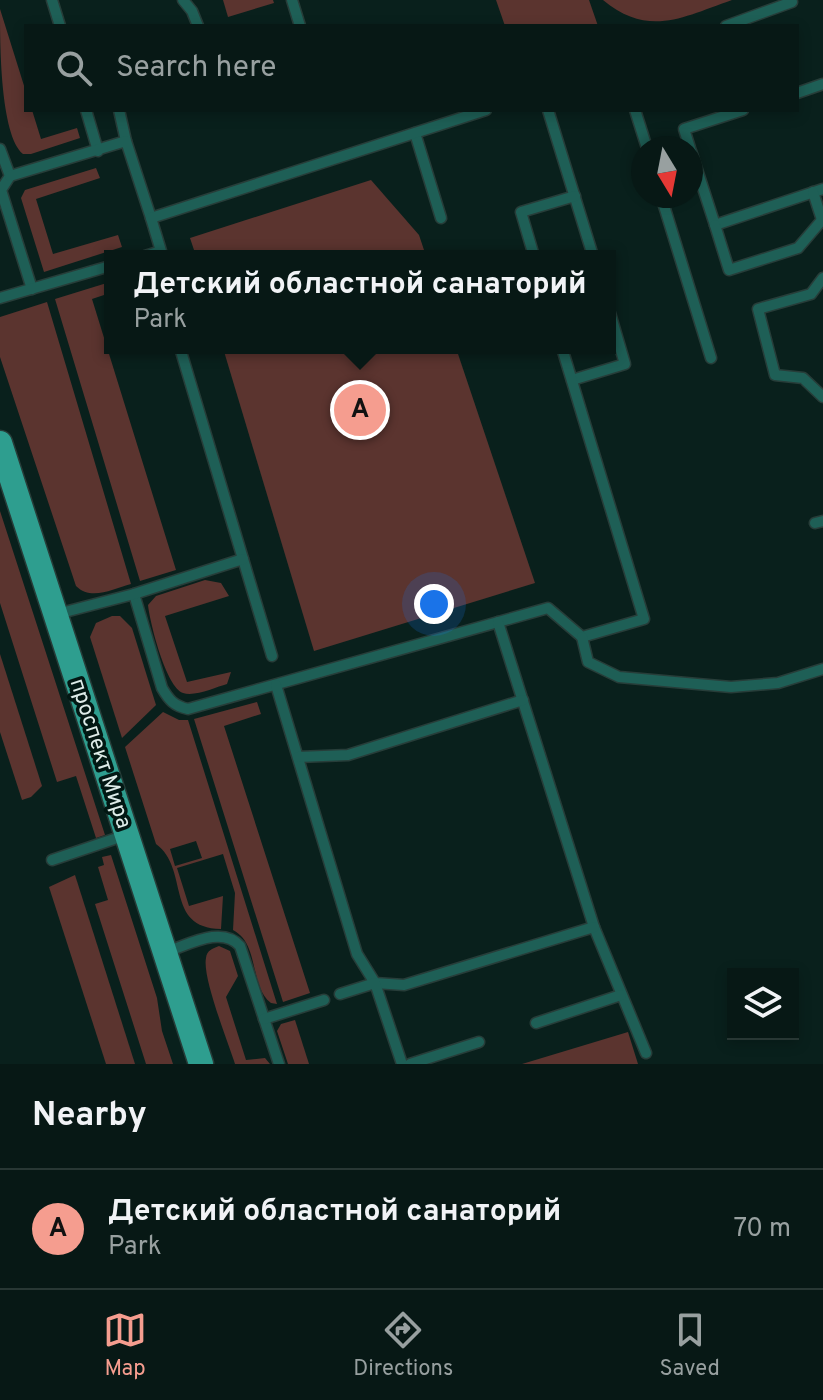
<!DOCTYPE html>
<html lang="en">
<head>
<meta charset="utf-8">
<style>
  :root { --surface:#071815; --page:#10211e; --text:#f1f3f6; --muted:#98a0a0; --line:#283734; --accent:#f59d8f }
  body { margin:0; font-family:Overpass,sans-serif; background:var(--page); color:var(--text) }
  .controls { position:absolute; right:24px; bottom:24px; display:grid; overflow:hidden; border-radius:0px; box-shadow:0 4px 12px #0003 }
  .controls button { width:72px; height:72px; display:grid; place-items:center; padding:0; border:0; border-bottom:2px solid var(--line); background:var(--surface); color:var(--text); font:40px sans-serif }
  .compass { position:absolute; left:631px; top:136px; width:72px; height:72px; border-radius:50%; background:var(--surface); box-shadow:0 4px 12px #0003; rotate:170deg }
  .you { position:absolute; left:434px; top:604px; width:28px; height:28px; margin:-20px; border:6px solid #fff; border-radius:50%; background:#1a73e8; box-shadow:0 0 0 12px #1a73e833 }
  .badge { display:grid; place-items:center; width:52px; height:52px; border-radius:50%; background:var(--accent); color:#111; font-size:26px; font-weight:700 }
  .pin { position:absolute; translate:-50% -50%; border:4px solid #fff; box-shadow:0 2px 8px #0006 }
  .popup { position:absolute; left:104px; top:250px; width:512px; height:104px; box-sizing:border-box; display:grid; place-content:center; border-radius:0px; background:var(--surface); filter:drop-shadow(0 2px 6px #0005); font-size:26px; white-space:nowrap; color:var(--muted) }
  .popup b { font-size:30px; color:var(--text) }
  .popup::after { content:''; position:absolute; left:50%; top:100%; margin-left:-16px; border:16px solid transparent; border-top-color:var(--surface) }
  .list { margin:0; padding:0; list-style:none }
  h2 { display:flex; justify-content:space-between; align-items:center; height:104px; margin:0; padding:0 32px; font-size:34px }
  h2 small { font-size:26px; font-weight:400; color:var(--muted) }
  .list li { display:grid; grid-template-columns:52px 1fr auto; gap:24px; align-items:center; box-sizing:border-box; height:120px; padding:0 32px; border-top:2px solid var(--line) }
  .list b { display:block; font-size:30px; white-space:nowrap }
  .list p { margin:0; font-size:26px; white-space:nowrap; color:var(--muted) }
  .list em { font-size:26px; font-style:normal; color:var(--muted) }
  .icon { flex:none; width:44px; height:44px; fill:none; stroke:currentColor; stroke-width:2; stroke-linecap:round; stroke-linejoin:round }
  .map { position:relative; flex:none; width:823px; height:1064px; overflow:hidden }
  .search { position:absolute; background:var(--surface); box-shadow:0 4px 12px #0003; left:24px; right:24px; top:24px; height:88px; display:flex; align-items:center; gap:20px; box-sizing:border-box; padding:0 28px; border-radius:0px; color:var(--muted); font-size:30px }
  .sheet { height:224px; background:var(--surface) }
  nav { display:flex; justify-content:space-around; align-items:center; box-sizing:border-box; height:112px; border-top:2px solid var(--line); background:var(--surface); font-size:22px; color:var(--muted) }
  nav a { display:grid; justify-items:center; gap:4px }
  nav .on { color:var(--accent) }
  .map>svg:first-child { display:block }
</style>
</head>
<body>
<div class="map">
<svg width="823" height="1064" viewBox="0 0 823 1064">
  <rect width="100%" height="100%" fill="#09201c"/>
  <g fill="#5b342f" fill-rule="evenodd">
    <path d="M223,0H273L274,3L228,17Z"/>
    <path d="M496,0H589L598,26H505Z"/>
    <path d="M603,0H732C683,17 649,38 603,0Z"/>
    <path d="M0,9L26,92V110H32L41,139L77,128L80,138L31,154H23C0,135 0,42 0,9Z"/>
    <path d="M96,168L100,178L36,199L53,254L118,235L122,247L44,272L21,198L25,190Z"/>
    <path d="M371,180L419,235L426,256H196L190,238Z"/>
    <path d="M110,282V293L92,299L176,570L140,581L55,299Z"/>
    <path d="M47,302L131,584C113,589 91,601 76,586L0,357V317Z"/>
    <path d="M223,348H456L535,583L314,651Z"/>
    <path d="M0,511L105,835L96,838L76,776L57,782L0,603Z"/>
    <path d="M205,580L221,583L229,596L165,616L187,682L231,672L227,684C216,687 195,697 183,693C166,687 150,623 148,605L156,596Z"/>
    <path d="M112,616H120L132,628L156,705L122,738L90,637L96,623Z"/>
    <path d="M0,654L42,786L31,797L22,800L0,732Z"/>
    <path d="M257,702L261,714L224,726L310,993L283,1002L194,719Z"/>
    <path d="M163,712L179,720H188L277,1004L271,1003C249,986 260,944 233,930L235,893L223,854L177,868L189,906L223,896L221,929C164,928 190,869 156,844L125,747ZM196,841L202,858L175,866L170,849Z"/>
    <path d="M111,855L157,998L162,1031L173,1064H146L95,904L108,900L98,867L104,865L102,857Z"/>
    <path d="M75,875L135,1064H106L49,887Z"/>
    <path d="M219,946L230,951L238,976L226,997L246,1060L265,1058L270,1064H235C228,1042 202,977 206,958C207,950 212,949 219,946Z"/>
    <path d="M295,1020L309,1064H288L277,1031L281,1024Z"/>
    <path d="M628,1032L638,1064H522Z"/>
  </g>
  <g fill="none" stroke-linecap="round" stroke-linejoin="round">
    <g stroke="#273d39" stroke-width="13">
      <g id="lane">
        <path d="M52,0L60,26"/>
        <path d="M183,0L192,11L198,26"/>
        <path d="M292,0L300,26"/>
        <path d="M726,26L792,2"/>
        <path d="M797,93L823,84"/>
        <path d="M86,110L98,151"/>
        <path d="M119,110L126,141"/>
        <path d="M548,110L593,256"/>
        <path d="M635,110L647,148"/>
        <path d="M415,133L441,218"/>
        <path d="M690,148L684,129L743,110"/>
        <path d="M0,149L10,176L1,190L32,289"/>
        <path d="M691,151L715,225L823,189"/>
        <path d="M10,176L126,141L151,218"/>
        <path d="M661,196L711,358"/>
        <path d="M715,225L729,270L798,248L822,220L813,192"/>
        <path d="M145,256L161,251L151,218L486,110"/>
        <path d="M534,256L521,212L575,196"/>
        <path d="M823,278L811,294L758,309L775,375L803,378L823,397"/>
        <path d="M0,298L110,266"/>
        <path d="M180,348L272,656"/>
        <path d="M572,380L625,364L610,313"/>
        <path d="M815,523L823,521"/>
        <path d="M134,594L162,688C169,700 174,706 188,709L548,608L582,637L644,619L562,348"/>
        <path d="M57,614L134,594L243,559"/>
        <path d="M498,622L594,927L646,1053"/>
        <path d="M582,637L588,662L619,677L731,687L778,683L823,669"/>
        <path d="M276,685L357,954L375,983L404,985L594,927"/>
        <path d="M298,757L348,755L523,700"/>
        <path d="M52,860L126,835"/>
        <path d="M166,952C188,945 222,925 240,946L279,1064"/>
        <path d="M340,994L375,983L402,1064"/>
        <path d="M264,1019L324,1000"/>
        <path d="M536,1023L621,995"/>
        <path d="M410,1064L479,1042"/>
      </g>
    </g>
    <g stroke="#273d39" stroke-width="27">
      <path id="primary" d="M0,443L201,1064"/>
    </g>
    <use href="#lane" stroke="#1e5f56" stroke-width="10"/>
    <use href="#primary" stroke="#2e9e8f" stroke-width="24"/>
  </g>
  <g text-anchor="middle" stroke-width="7" stroke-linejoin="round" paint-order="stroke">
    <g font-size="22" fill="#deece9" stroke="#021713">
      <text transform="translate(102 753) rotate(72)" y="8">проспект Мира</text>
    </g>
  </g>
</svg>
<div class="controls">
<button><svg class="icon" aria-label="layers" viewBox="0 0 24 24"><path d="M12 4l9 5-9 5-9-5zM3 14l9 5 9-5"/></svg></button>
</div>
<svg class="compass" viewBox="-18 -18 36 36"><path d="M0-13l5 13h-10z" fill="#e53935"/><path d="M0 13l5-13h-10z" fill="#98a0a0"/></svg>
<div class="you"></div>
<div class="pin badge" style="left:360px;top:410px">A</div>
<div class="popup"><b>Детский областной санаторий</b>Park</div>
<div class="search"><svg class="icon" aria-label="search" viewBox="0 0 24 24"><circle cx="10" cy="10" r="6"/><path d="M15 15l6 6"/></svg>Search here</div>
</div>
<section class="sheet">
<h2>Nearby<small></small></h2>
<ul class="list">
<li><span class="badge">A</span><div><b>Детский областной санаторий</b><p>Park</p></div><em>70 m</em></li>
</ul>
</section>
<nav>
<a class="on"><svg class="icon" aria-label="map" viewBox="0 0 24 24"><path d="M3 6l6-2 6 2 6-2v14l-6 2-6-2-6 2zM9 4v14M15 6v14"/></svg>Map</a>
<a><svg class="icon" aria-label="directions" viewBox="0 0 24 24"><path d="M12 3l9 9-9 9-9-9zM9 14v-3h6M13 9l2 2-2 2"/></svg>Directions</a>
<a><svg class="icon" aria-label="saved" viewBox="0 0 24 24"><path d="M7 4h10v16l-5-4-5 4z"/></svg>Saved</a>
</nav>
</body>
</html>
